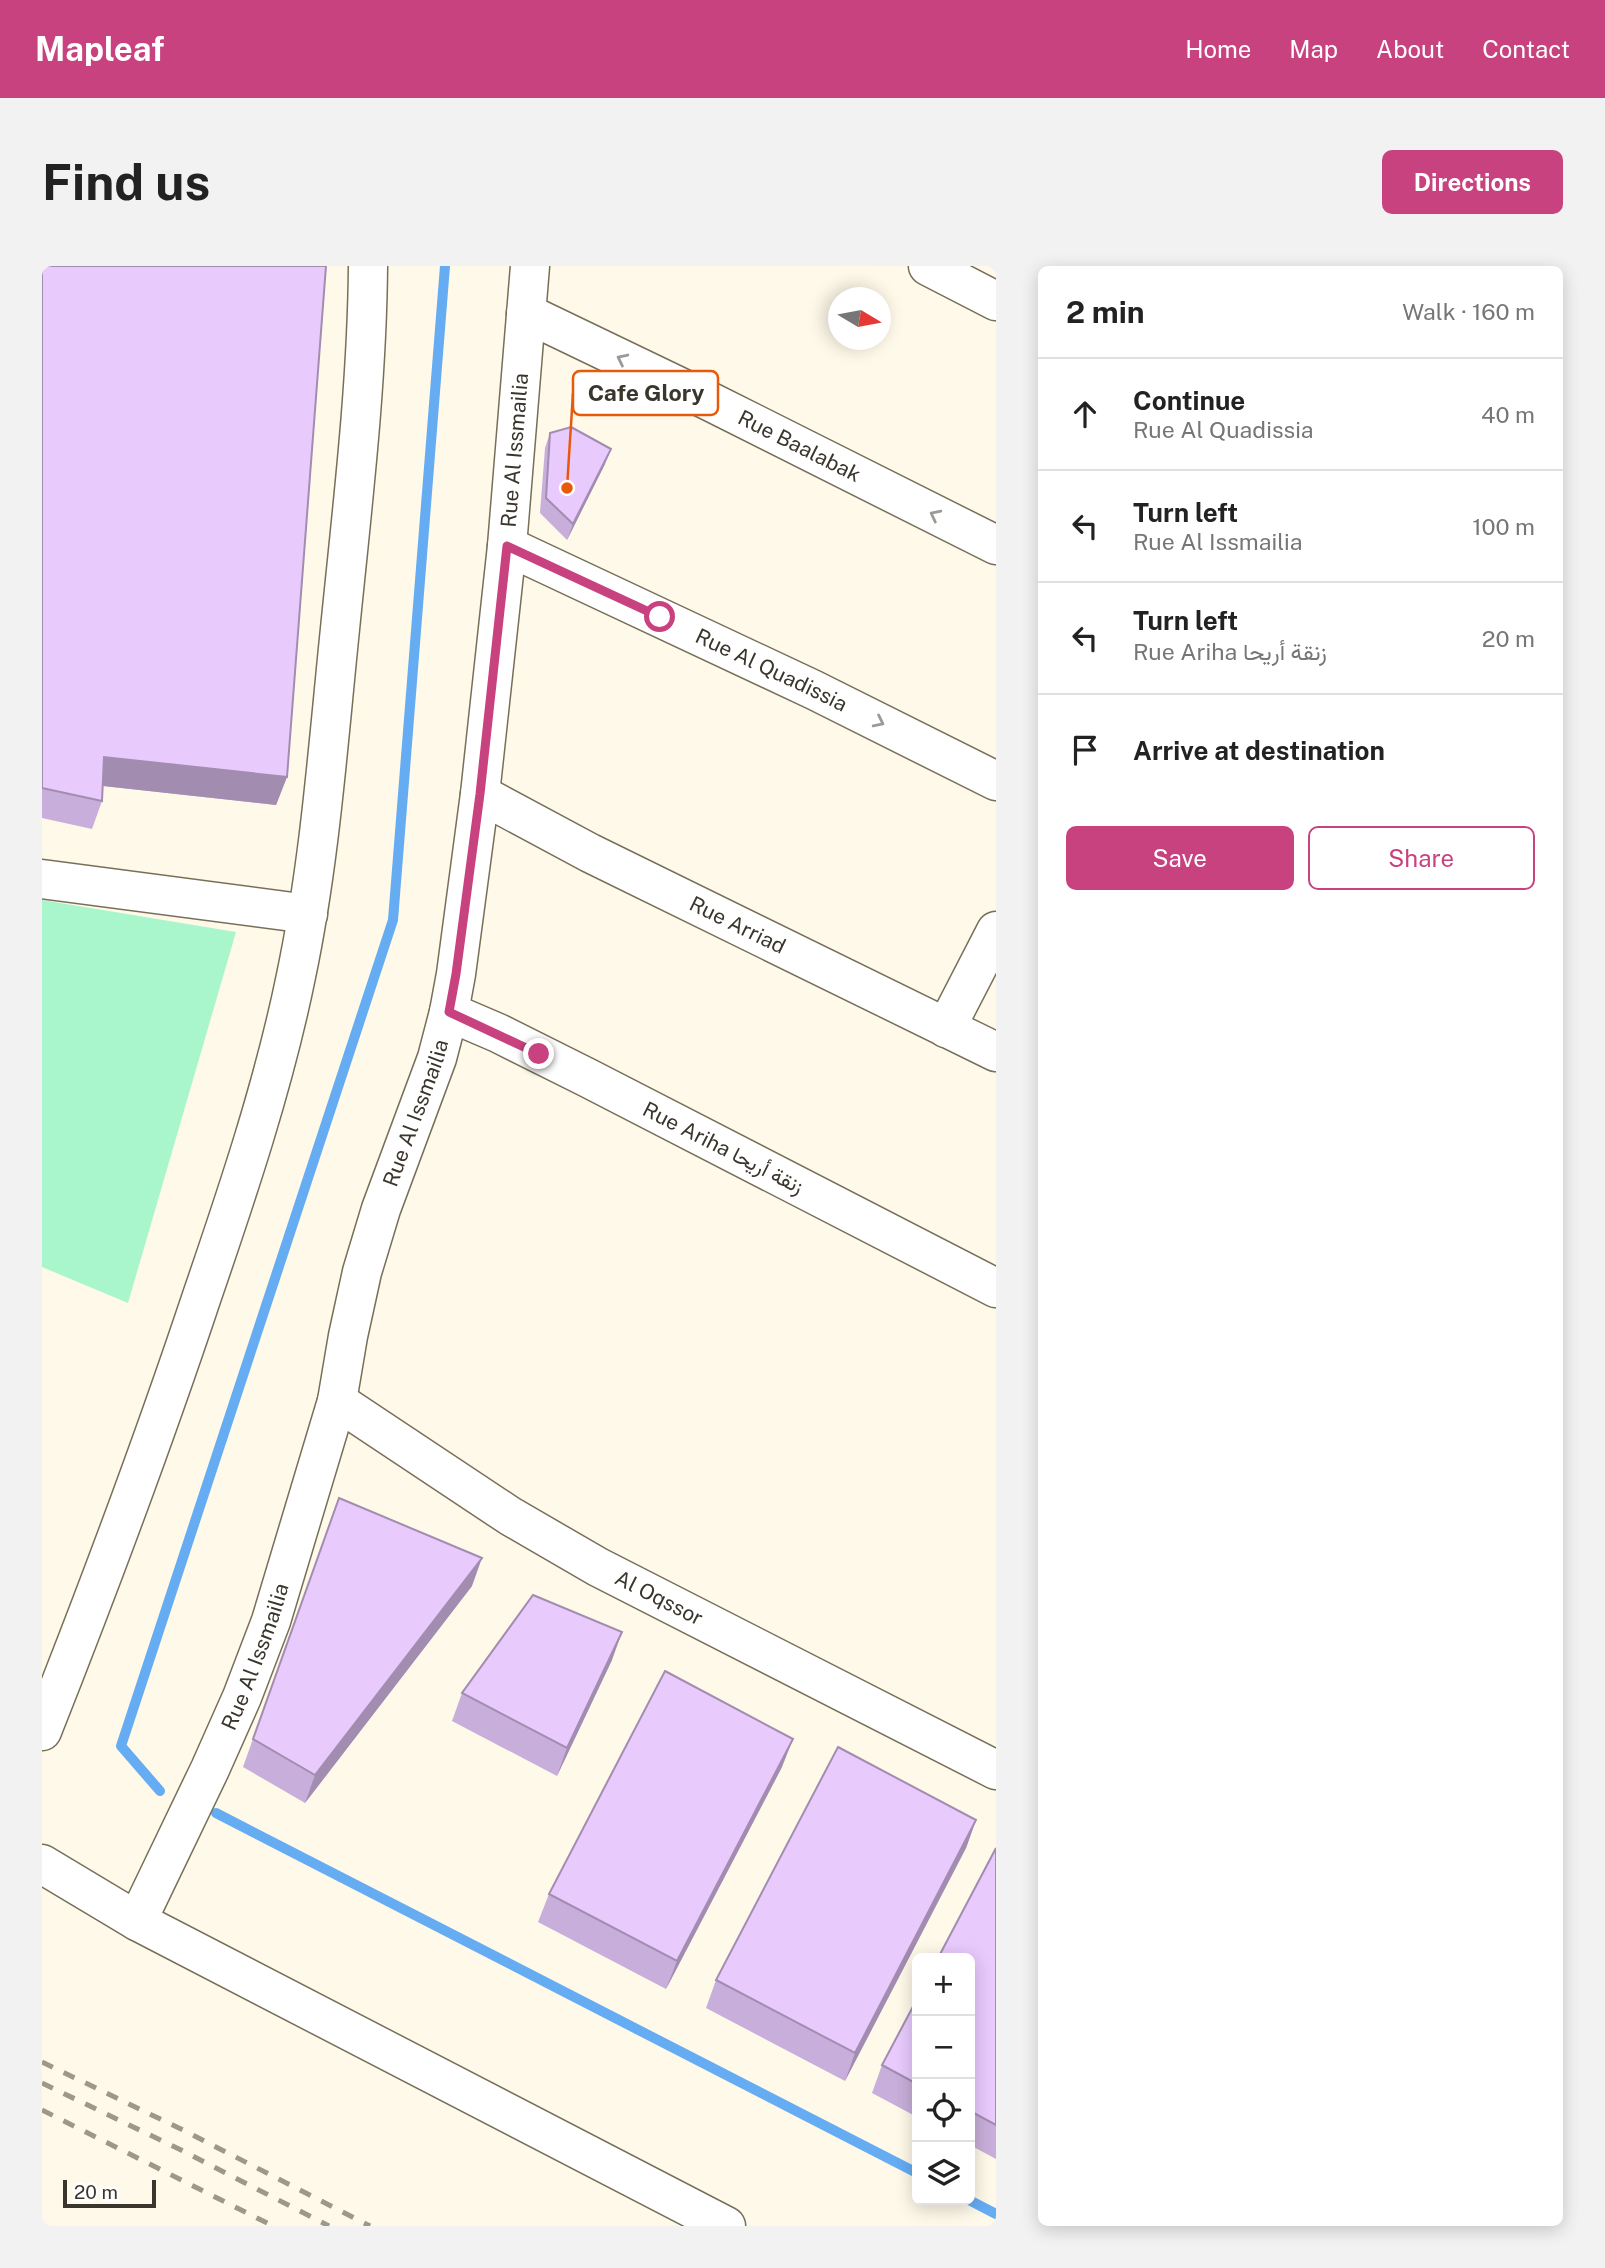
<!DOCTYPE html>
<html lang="en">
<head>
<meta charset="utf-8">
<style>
  :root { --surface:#fff; --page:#f2f2f2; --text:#222; --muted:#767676; --line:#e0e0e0; --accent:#c94280 }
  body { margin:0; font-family:"Public Sans",Vazirmatn,sans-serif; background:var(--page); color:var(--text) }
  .controls { position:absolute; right:21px; bottom:21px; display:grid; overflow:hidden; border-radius:10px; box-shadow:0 4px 18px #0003 }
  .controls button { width:63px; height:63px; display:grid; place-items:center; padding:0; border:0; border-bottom:2px solid var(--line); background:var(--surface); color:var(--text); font:35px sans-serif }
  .compass { position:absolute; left:786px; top:21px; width:63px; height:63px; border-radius:50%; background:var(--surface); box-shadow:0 4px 18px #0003; rotate:100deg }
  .scale { position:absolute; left:21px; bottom:18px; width:93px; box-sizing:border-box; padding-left:7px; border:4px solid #3a362d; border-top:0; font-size:19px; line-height:24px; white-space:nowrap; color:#3a362d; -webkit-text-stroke:5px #fff; paint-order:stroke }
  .stop { position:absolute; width:21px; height:21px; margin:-16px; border:5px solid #c94280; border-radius:50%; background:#fff }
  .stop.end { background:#c94280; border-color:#fff; box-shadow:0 2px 7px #0008 }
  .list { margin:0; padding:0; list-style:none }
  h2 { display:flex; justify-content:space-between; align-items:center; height:91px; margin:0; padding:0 28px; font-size:30px }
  h2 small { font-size:23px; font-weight:400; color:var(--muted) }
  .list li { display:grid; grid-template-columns:46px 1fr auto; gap:21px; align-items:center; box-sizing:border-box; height:112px; padding:0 28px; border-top:2px solid var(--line) }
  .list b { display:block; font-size:26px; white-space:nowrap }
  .list p { margin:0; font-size:23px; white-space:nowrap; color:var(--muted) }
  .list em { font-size:23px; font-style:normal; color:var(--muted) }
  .actions { display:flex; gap:14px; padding:21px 28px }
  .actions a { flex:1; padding:16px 0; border:2px solid var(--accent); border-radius:10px; text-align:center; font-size:24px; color:var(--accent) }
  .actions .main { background:var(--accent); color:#fff }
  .icon { flex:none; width:38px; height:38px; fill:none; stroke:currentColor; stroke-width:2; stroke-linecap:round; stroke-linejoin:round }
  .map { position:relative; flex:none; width:954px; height:1960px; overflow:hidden; border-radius:10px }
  header { display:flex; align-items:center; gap:42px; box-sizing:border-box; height:98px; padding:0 35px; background:var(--accent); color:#fff }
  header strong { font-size:33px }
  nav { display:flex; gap:38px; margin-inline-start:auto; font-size:24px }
  .intro { display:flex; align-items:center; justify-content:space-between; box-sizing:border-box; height:168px; padding:0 42px }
  h1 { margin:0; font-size:49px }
  .button { padding:18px 32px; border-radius:10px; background:var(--accent); color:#fff; font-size:24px; font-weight:700 }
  main { display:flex; gap:42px; padding:0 42px }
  aside { flex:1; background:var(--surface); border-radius:10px; box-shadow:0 4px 18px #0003 }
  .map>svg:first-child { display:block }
</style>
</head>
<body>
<header>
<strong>Mapleaf</strong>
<nav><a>Home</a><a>Map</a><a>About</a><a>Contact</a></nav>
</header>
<div class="intro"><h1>Find us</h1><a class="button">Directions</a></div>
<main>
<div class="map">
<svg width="954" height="1960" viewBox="0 0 954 1960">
  <rect width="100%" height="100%" fill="#fef9e9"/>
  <path fill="#a9f6cc" d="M0,634L194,666L86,1037L0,1001Z"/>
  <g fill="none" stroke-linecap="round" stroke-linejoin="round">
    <g stroke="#65acf3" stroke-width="10">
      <path d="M118,1525L79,1480L351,654L403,0"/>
      <path d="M174,1547L875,1907"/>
      <path d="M927,1934L954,1948"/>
    </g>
    <g stroke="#776f59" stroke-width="41">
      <g id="minor">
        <path d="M886,0L954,35"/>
        <path id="s1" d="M484,47L667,135L954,279"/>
        <path id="s2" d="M465,280L772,424L954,515"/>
        <path id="s3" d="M438,528L548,587L954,786"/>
        <path d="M0,613L266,648"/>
        <path d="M407,746L456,767L546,812L954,1022"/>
        <path d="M904,762L954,665"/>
        <path id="s4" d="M295,1135L468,1250L556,1301L954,1504"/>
        <path d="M0,1465C57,1321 111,1177 160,1030C196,925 232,818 254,710C278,596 286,479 298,363C310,243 325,121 326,0"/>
        <path id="s5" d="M95,1655L168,1503L200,1431L229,1355L295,1135L306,1070L320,1006L339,943L395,792L407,746L414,708L438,528L465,280L488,0"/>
      </g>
    </g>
    <g stroke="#776f59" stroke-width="41">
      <path id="major" d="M0,1598L95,1655L684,1960"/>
    </g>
    <use href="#minor" stroke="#fff" stroke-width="38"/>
    <use href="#major" stroke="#fff" stroke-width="38"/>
    <g stroke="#9c988b" stroke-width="5" stroke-dasharray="12 12" stroke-linecap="butt">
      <path d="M0,1796L143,1865L328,1960"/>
      <path d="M0,1817L137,1883L287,1960"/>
      <path d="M0,1844L231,1960"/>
    </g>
  </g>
  <g fill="#c8aeda">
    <path d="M0,0L245,511L234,539L61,520L60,535L50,563L0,552Z"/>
    <path d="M508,167L563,198L525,274L498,247L503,182Z"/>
    <path d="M297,1232L430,1320L263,1537L201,1501Z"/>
    <path d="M570,1394L515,1510L410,1455L420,1427Z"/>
    <path d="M740,1501L624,1723L496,1656L507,1628Z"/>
    <path d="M934,1554L924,1582L803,1815L664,1742L674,1714Z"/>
    <path d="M954,1582V1893L928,1879V1692Z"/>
    <path d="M875,1733V1851L830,1827L840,1799Z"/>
  </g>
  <g fill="#a28db1">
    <path d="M569,183L563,198L525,274L531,258Z"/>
    <path d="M62,491L245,511L234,539L52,519Z"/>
    <path d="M440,1292L430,1320L263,1537L273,1509Z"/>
    <path d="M580,1366L570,1394L515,1510L525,1482Z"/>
    <path d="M751,1473L740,1501L624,1723L635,1695Z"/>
    <path d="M934,1554L924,1582L803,1815L813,1787Z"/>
  </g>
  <g fill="#e8cafd" stroke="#a28db1" stroke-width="2">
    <path d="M0,0H284L245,511L62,491L60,535L0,522Z"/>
    <path d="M529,161L569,183L531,258L504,232L508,167Z"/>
    <path d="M297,1232L440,1292L273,1509L211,1473Z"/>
    <path d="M491,1329L580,1366L525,1482L420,1427Z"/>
    <path d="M623,1405L751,1473L635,1695L507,1628Z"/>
    <path d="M796,1481L934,1554L813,1787L674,1714Z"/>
    <path d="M954,1582V1859L928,1845V1692H896Z"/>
    <path d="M875,1733V1818L840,1799Z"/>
  </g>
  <defs><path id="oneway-chevron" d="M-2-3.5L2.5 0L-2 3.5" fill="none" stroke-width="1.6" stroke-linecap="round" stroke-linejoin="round" transform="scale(1.75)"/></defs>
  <g stroke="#9c9a96">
    <use href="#oneway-chevron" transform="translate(580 93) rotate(-154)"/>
    <use href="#oneway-chevron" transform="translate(893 249) rotate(-153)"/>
    <use href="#oneway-chevron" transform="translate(837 456) rotate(26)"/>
  </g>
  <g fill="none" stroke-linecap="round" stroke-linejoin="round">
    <path stroke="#c94280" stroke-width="9" d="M497,788L407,746L414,708L438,528L465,280L618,351"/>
  </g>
  <g text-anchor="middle" stroke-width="6" stroke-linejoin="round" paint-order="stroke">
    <g font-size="21" fill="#3a362d" stroke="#fff">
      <text dy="7" stroke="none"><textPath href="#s1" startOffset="304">Rue Baalabak</textPath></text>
      <text dy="7" stroke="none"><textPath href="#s5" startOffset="1530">Rue Al Issmailia</textPath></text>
      <text dy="7" stroke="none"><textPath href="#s2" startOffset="292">Rue Al Quadissia</textPath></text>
      <text dy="7" stroke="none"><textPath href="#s3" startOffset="289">Rue Arriad</textPath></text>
      <text dy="7" stroke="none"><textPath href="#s5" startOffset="858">Rue Al Issmailia</textPath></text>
      <text transform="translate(681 882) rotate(27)" y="7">Rue Ariha زنقة أريحا</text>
      <text dy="7" stroke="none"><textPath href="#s4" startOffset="378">Al Oqssor</textPath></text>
      <text dy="7" stroke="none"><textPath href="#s5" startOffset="290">Rue Al Issmailia</textPath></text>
    </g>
  </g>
  <path fill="none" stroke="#e8590c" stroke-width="2.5" d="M525 222L531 127"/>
  <circle fill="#e8590c" stroke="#fff" stroke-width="2.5" cx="525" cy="222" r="7"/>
  <rect fill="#fff" stroke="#e8590c" stroke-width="2.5" x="531" y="105" width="145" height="44" rx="7"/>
  <g font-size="23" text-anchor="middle" font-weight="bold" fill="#3a362d">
    <text x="604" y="135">Cafe Glory</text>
  </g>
</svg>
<div class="controls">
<button>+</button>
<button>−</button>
<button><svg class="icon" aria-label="locate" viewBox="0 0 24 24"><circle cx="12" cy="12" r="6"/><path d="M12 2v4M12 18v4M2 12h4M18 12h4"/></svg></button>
<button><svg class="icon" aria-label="layers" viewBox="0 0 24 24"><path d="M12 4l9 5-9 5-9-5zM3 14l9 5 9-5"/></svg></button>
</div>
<svg class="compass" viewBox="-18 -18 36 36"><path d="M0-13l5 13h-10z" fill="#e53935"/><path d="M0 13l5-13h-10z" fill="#767676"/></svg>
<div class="scale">20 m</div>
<div class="stop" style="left:618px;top:351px"></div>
<div class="stop end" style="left:497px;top:788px"></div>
</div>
<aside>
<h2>2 min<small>Walk · 160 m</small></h2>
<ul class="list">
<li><svg class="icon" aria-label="ahead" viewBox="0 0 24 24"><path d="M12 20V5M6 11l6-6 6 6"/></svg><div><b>Continue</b><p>Rue Al Quadissia</p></div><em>40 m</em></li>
<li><svg class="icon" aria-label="left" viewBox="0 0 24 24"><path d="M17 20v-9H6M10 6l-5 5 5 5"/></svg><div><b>Turn left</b><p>Rue Al Issmailia</p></div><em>100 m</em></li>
<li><svg class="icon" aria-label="left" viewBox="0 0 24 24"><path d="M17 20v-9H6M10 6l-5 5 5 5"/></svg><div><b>Turn left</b><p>Rue Ariha زنقة أريحا</p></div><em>20 m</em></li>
<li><svg class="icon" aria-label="arrive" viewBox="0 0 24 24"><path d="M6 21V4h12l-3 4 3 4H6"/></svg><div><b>Arrive at destination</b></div></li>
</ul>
<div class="actions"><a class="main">Save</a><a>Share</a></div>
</aside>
</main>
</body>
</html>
